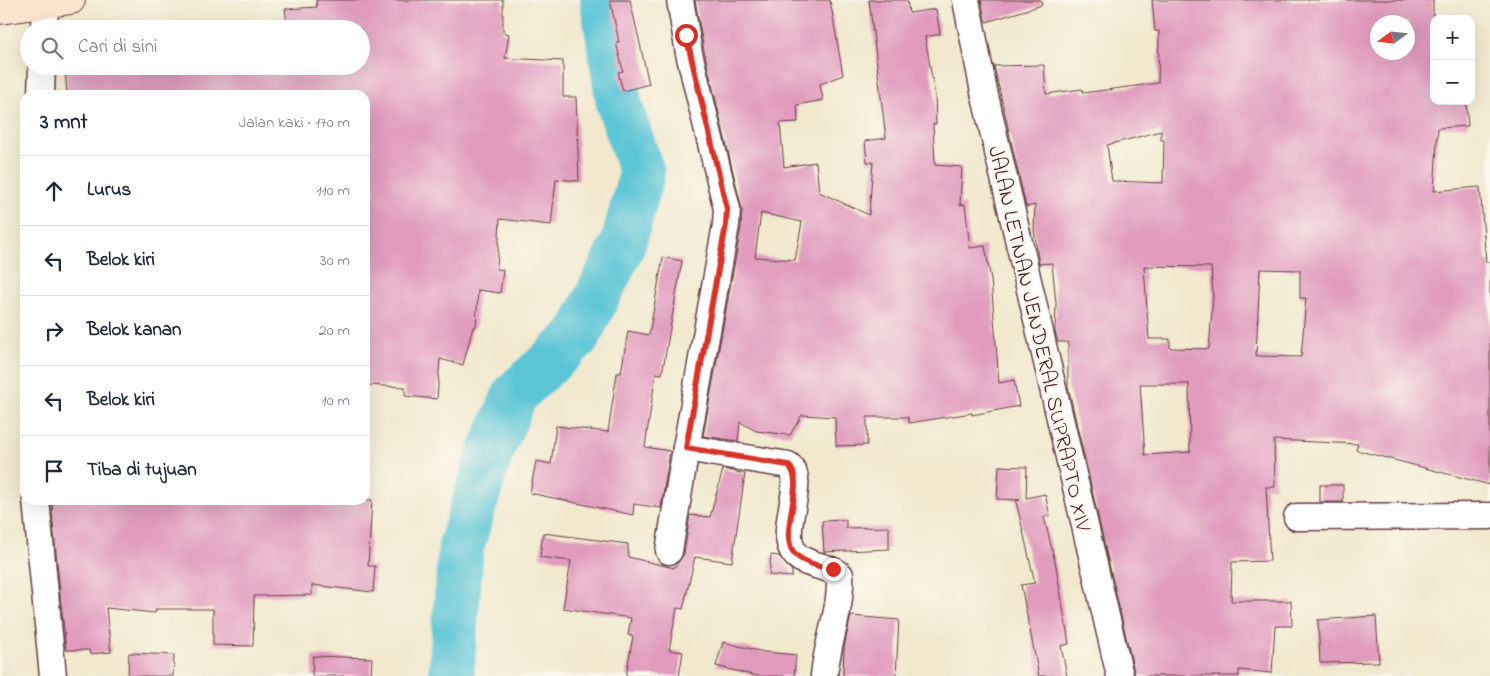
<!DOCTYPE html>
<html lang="id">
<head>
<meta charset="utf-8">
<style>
  :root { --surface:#fff; --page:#f2f2f3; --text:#1f2937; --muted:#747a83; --line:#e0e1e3 }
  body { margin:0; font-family:"Indie Flower",sans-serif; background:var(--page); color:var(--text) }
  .controls { position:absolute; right:15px; top:15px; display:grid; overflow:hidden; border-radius:10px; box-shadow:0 5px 20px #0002 }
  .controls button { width:45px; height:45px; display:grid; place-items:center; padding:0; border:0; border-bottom:1px solid var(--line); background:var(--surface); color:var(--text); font:25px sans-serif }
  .compass { position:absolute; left:1370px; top:15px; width:45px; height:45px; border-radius:50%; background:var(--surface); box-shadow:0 5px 20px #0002; rotate:255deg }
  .stop { position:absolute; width:15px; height:15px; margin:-11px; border:4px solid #d93025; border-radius:50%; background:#fff }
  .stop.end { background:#d93025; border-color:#fff; box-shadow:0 1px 5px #0008 }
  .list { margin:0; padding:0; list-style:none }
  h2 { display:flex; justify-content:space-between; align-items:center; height:65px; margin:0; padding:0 20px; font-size:21px }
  h2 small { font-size:16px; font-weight:400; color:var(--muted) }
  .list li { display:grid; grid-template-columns:32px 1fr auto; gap:15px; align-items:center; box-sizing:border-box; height:70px; padding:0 20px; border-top:1px solid var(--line) }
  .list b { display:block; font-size:19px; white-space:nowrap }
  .list em { font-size:16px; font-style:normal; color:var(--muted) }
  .icon { flex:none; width:28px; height:28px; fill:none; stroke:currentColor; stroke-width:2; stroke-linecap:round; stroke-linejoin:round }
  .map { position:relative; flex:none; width:1490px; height:676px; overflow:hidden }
  .search { position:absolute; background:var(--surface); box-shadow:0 5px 20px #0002; left:20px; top:20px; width:350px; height:55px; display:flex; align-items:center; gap:12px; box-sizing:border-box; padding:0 18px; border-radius:28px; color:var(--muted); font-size:19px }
  .panel { position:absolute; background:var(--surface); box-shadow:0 5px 20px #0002; left:20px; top:90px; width:350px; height:415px; border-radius:15px }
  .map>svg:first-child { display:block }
</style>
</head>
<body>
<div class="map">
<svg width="1490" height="676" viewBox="0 0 1490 676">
  <rect width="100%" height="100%" fill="#fbf7ec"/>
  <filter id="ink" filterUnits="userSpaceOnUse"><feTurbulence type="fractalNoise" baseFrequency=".02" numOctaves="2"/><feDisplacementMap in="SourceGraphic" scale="10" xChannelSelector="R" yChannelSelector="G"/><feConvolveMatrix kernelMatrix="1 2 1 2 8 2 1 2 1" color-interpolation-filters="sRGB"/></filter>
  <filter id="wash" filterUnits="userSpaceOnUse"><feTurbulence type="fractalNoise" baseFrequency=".0096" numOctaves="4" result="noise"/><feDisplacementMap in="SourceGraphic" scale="20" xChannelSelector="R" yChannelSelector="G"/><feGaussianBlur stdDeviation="1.12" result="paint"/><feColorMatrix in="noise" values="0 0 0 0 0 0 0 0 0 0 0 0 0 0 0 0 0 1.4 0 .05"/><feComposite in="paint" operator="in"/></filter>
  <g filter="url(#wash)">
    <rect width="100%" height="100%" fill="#f1e8ce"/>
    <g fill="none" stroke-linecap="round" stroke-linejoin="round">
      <path stroke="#5bc5d5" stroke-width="46" d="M451,676L461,546L490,454L516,393L578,336L623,244L642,173L619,104L603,0"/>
    </g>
    <g id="blocks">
      <g fill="#e09bbd" fill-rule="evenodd">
        <path d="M316,0H503V32L509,34L505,58L563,61V97H576L579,181L556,179L551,225L500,219L497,269L503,270L500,293L478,290L476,327H473L463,365L440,359L437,399L405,396V387L365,385V95H67L65,68L361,66V29H234V22L287,24L285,9L317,7Z"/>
        <path d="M610,0H630L649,84L623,91L618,72L623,71L616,42H619Z"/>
        <path d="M695,0H830L843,75L820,84L823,100L797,105L798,122L780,123L784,167L816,162L819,192L869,215L873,162H867L865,141L886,138L869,0H907L909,13L936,9L940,34L925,37L935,95L936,124H933L935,165L962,167L960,205L965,204L970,248L985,246L991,279L999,383L1014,380L1019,406L972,415V413L909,423L908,417H867V445L836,446L835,417L802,415L790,435L756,431L740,422L738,441L703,436L741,228L742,210L704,50ZM761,213L802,222L795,260L755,257Z"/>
        <path d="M981,0H1041L1042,5L986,22Z"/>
        <path d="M1152,0H1433L1434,101H1466L1468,126L1438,128L1434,191L1480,187L1486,262H1490V485L1356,450L1358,444L1274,440L1275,487H1266L1270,561L1232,562L1231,601H1291L1292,626H1275L1272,673L1239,670V676H1135L1068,386V342H1058L1055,332L1056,303L1052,263L1039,264L1034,230L1035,205L1026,207L994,66L1044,65L1046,94L1082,89L1083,93L1158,83L1159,31H1155ZM1378,22H1408V52H1378ZM1161,131V140H1164L1163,183L1112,181L1107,145ZM1144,266L1211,267L1213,296L1209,349L1170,348V339H1149ZM1260,269L1300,270V298H1306L1301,357L1256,356ZM1140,384H1189L1190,452L1145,455Z"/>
        <path d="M663,257L682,261L662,374L656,373L645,447L670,451L661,508L634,504L633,515L530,493L536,461L551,464L556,426L608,432L617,373H621L628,331L649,335Z"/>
        <path d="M999,466L1027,467L1026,498L1045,494L1050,516L1044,517L1056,566L1069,644L1061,646L1067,676H1039L1021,585L1035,583L1016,501L1020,500L997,499Z"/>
        <path d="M723,469L745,474L732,562L695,557L683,609L677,608L669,650L683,652L679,676H626L633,636L628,635L631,618L563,608L571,561L540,557L543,533L628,544V557L674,568L684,554L690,515L710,517Z"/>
        <rect x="1320" y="485" width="23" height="17"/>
        <path d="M53,500H372L368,566H375L373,592L312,585V595L254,596L253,646L213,645V609H156L155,613L106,608L111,652L90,654L89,650H66L52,513Z"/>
        <path d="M846,520V528L889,527V549L824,552L822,521Z"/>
        <path d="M771,555L779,556L792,571V577L769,575Z"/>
        <path d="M851,616L899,620L896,676H843L844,647Z"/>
        <path d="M1376,616L1379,662L1320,663L1318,620Z"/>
        <path d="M723,642L764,652L796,655L794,676H756L716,666Z"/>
        <path d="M129,653L174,655L173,676H128Z"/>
        <path d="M313,656L372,658L371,676H312Z"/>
      </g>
    </g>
  </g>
  <g filter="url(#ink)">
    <use href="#blocks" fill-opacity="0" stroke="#633d43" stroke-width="1"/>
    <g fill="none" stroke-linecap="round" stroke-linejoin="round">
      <g stroke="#633d43" stroke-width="29">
        <g id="street">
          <path d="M680,0L689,53L727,209L726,225L686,448L788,465C809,482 776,530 795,554C805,566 828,565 840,575C842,609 827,642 824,676"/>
          <path d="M966,0L984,92L1120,676"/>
          <path d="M44,29L45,4"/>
          <path d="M41,95L42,66"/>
          <path d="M36,500L53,676"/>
          <path d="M1297,517L1490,516"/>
          <path d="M669,551L686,448"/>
        </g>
      </g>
      <g stroke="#633d43" stroke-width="30">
        <path id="secondary" d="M0,10L71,0"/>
      </g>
      <use href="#street" stroke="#fff" stroke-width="26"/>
      <use href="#secondary" stroke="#fce5cf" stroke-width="28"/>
    </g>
  </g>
  <g fill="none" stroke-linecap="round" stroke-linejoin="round" filter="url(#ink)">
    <path stroke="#d93025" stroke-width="6" d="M686,35L727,209L726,225L686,448L788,465C809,482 774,538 797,556C805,563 822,567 833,569"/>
  </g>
  <g text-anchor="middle" stroke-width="5" stroke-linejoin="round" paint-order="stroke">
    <g font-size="22" fill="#4a1f2b" stroke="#fbf7ec">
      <text transform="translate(1041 338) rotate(77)" y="8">JALAN LETNAN JENDERAL SUPRAPTO XIV</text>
    </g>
  </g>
</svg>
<div class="controls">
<button>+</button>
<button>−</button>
</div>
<svg class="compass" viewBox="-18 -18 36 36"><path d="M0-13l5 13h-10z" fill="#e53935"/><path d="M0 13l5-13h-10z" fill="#747a83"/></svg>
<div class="stop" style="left:686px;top:35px"></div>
<div class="stop end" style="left:833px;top:569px"></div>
<div class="search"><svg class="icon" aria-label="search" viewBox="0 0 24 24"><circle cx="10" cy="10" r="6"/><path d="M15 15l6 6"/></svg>Cari di sini</div>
<section class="panel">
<h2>3 mnt<small>Jalan kaki · 170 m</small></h2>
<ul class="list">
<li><svg class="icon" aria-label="ahead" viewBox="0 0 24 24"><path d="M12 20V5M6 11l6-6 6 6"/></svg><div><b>Lurus</b></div><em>110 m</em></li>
<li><svg class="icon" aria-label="left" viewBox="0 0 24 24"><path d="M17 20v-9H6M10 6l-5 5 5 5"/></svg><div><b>Belok kiri</b></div><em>30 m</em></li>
<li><svg class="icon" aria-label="right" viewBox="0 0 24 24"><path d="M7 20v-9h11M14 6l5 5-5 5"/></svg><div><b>Belok kanan</b></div><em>20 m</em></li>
<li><svg class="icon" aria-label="left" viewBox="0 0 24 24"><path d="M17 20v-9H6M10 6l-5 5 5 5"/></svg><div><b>Belok kiri</b></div><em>10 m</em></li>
<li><svg class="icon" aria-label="arrive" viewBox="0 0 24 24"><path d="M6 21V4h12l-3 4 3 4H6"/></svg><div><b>Tiba di tujuan</b></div></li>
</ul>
</section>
</div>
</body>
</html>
